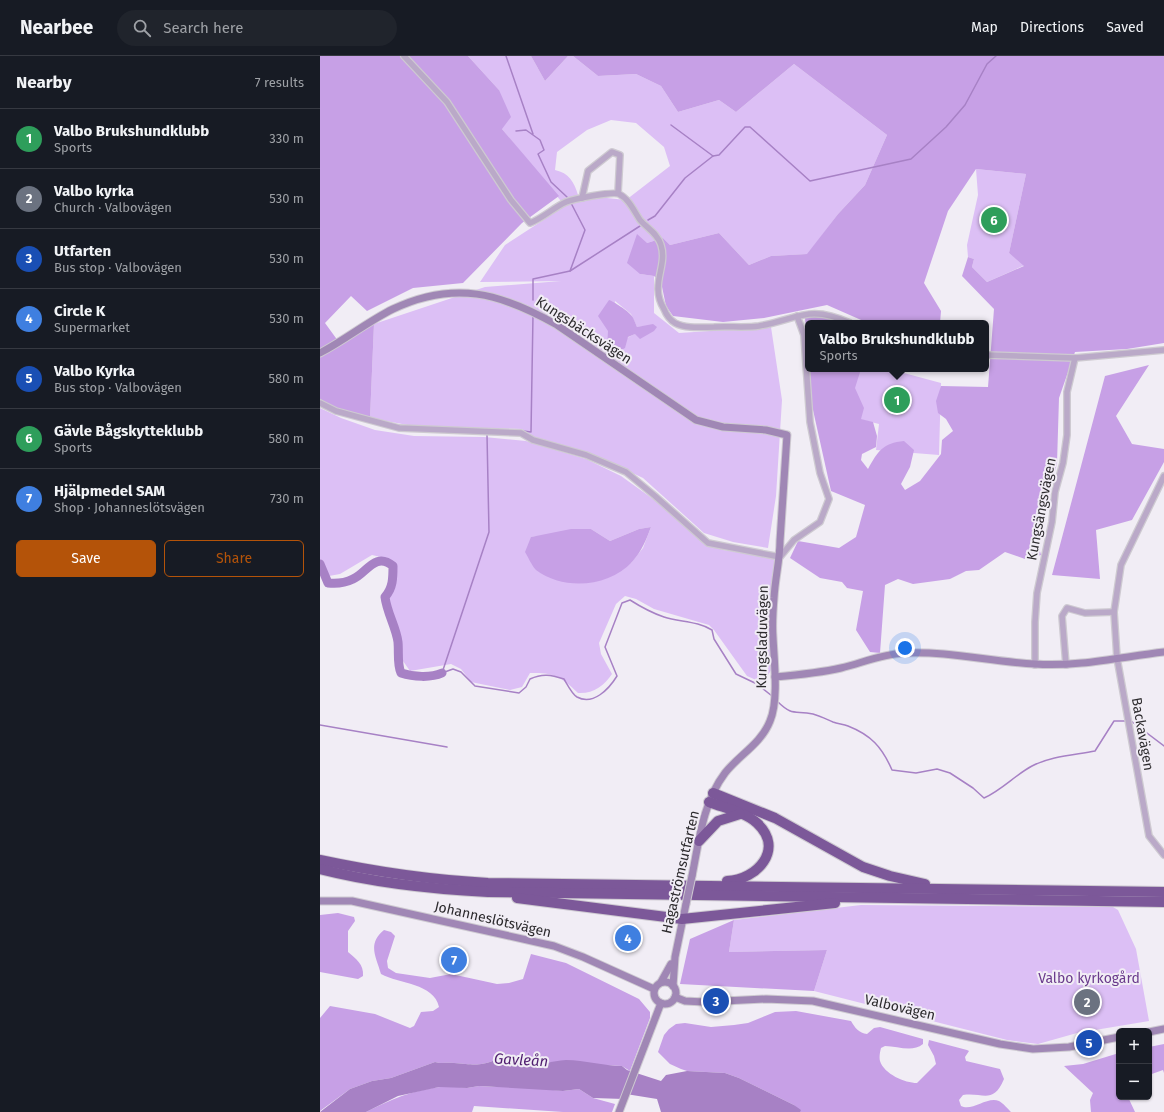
<!DOCTYPE html>
<html lang="en">
<head>
<meta charset="utf-8">
<style>
  :root { --surface:#171b24; --page:#20242c; --text:#f1f3f6; --muted:#9ea1a6; --line:#363941; --accent:#b45309 }
  body { margin:0; font-family:"Fira Sans",sans-serif; background:var(--page); color:var(--text) }
  .controls { position:absolute; right:12px; bottom:12px; display:grid; overflow:hidden; border-radius:6px; box-shadow:0 1px 3px #0004 }
  .controls button { width:36px; height:36px; display:grid; place-items:center; padding:0; border:0; border-bottom:1px solid var(--line); background:var(--surface); color:var(--text); font:20px sans-serif }
  .you { position:absolute; left:585px; top:592px; width:14px; height:14px; margin:-10px; border:3px solid #fff; border-radius:50%; background:#1a73e8; box-shadow:0 0 0 6px #1a73e833 }
  .badge { display:grid; place-items:center; width:26px; height:26px; border-radius:50%; background:var(--accent); color:#fff; font-size:13px; font-weight:700 }
  .pin { position:absolute; translate:-50% -50%; border:2px solid #fff; box-shadow:0 1px 4px #0006 }
  .popup { position:absolute; left:485px; top:264px; width:184px; height:52px; box-sizing:border-box; display:grid; place-content:center; border-radius:6px; background:var(--surface); filter:drop-shadow(0 1px 3px #0005); font-size:13px; white-space:nowrap; color:var(--muted) }
  .popup b { font-size:15px; color:var(--text) }
  .popup::after { content:''; position:absolute; left:50%; top:100%; margin-left:-8px; border:8px solid transparent; border-top-color:var(--surface) }
  .list { margin:0; padding:0; list-style:none }
  h2 { display:flex; justify-content:space-between; align-items:center; height:52px; margin:0; padding:0 16px; font-size:17px }
  h2 small { font-size:13px; font-weight:400; color:var(--muted) }
  .list li { display:grid; grid-template-columns:26px 1fr auto; gap:12px; align-items:center; box-sizing:border-box; height:60px; padding:0 16px; border-top:1px solid var(--line) }
  .list b { display:block; font-size:15px; white-space:nowrap }
  .list p { margin:0; font-size:13px; white-space:nowrap; color:var(--muted) }
  .list em { font-size:13px; font-style:normal; color:var(--muted) }
  .actions { display:flex; gap:8px; padding:12px 16px }
  .actions a { flex:1; padding:9px 0; border:1px solid var(--accent); border-radius:6px; text-align:center; font-size:14px; color:var(--accent) }
  .actions .main { background:var(--accent); color:#fff }
  .icon { flex:none; width:22px; height:22px; fill:none; stroke:currentColor; stroke-width:2; stroke-linecap:round; stroke-linejoin:round }
  .map { position:relative; flex:none; width:844px; height:1056px; overflow:hidden }
  header { display:flex; align-items:center; gap:24px; box-sizing:border-box; height:56px; padding:0 20px; background:var(--surface); border-bottom:1px solid var(--line) }
  header strong { font-size:19px }
  nav { display:flex; gap:22px; margin-inline-start:auto; font-size:14px }
  .search { width:280px; height:36px; background:var(--page); display:flex; align-items:center; gap:10px; box-sizing:border-box; padding:0 14px; border-radius:22px; color:var(--muted); font-size:15px }
  main { display:flex }
  aside { flex:1; background:var(--surface) }
  .map>svg:first-child { display:block }
</style>
</head>
<body>
<header>
<strong>Nearbee</strong>
<div class="search"><svg class="icon" aria-label="search" viewBox="0 0 24 24"><circle cx="10" cy="10" r="6"/><path d="M15 15l6 6"/></svg>Search here</div>
<nav><a>Map</a><a>Directions</a><a>Saved</a></nav>
</header>
<main>
<aside>
<h2>Nearby<small>7 results</small></h2>
<ul class="list">
<li><span class="badge" style="background:#2e9e5b">1</span><div><b>Valbo Brukshundklubb</b><p>Sports</p></div><em>330 m</em></li>
<li><span class="badge" style="background:#6b7280">2</span><div><b>Valbo kyrka</b><p>Church · Valbovägen</p></div><em>530 m</em></li>
<li><span class="badge" style="background:#1a4fb4">3</span><div><b>Utfarten</b><p>Bus stop · Valbovägen</p></div><em>530 m</em></li>
<li><span class="badge" style="background:#3f7fe0">4</span><div><b>Circle K</b><p>Supermarket</p></div><em>530 m</em></li>
<li><span class="badge" style="background:#1a4fb4">5</span><div><b>Valbo Kyrka</b><p>Bus stop · Valbovägen</p></div><em>580 m</em></li>
<li><span class="badge" style="background:#2e9e5b">6</span><div><b>Gävle Bågskytteklubb</b><p>Sports</p></div><em>580 m</em></li>
<li><span class="badge" style="background:#3f7fe0">7</span><div><b>Hjälpmedel SAM</b><p>Shop · Johanneslötsvägen</p></div><em>730 m</em></li>
</ul>
<div class="actions"><a class="main">Save</a><a>Share</a></div>
</aside>
<div class="map">
<svg width="844" height="1056" viewBox="0 0 844 1056">
  <rect width="100%" height="100%" fill="#f1edf5"/>
  <g fill="#dcbff5" fill-rule="evenodd">
    <path d="M148,0H211L225,25L248,0H253L278,20L316,18L341,30L358,56L399,44L416,56L474,8L567,79L545,129L518,158L488,198L451,200L429,209L399,177L350,189L343,182L327,187L320,218L334,220V257L359,277L451,271L462,344L456,440L448,492L413,486L384,477L323,422L306,414L213,382L202,373L93,370L50,362L54,268L165,231L241,225L160,226L185,189L245,150L182,73L179,34ZM291,64L316,67L344,91L350,110L306,144L258,139C254,126 249,117 235,114L237,96L267,74ZM295,245L311,258L317,271L329,270L287,293Z"/>
    <path d="M656,113L706,118L689,197L705,209L667,226L652,211L654,203L648,201L647,189L658,139Z"/>
    <path d="M537,313H569L621,327L619,399L556,394L559,368L531,361Z"/>
    <path d="M0,352L21,362L55,374L94,380L164,381L206,385L266,403L301,420L333,443L383,486L403,494L434,498L458,504L453,611L443,627L427,620L394,574L389,569L334,553L316,543L305,540L296,548L279,587L281,598L292,618C284,630 273,638 258,637C242,621 233,616 210,617L202,631L190,634L151,626L141,613L131,608L90,615L83,605L80,587L67,548L75,526L76,509L65,502L52,499L20,518L9,520L0,504ZM331,471L323,492L311,507L211,481L271,473L290,485L319,473Z"/>
    <path d="M541,849L793,851L798,854L816,893L829,965L757,977L718,988L687,984L494,935L507,894L409,896L414,864Z"/>
  </g>
  <g fill="#c7a0e6">
    <path d="M0,0H148L179,34L191,61L182,73L239,140L202,167L143,227L93,232L47,255L31,240L5,267L21,289L54,268L50,362L0,348Z"/>
    <path d="M211,0H248L225,25Z"/>
    <path d="M253,0H844V287L807,293L755,296L739,342L737,407L718,488L721,499L705,503L685,496L659,514L646,515L630,523L593,528L578,523L565,529L560,597L550,596L536,574L543,535L527,532L522,526L500,522L470,502L478,485L519,492L536,481L545,449L511,435L491,345L489,313H541L535,332L544,352L541,363L553,366L557,380L556,391L542,398L541,404L548,413C558,395 563,387 584,385L594,394L590,411L581,428L585,434L600,425L621,398L622,384L633,375L626,363L618,357L616,345L621,330L668,331L674,253L642,220L648,201L654,203L652,211L667,226L704,210L689,197L706,118L656,113L628,155L604,227L621,255L620,267H548L507,249L444,262L403,266L353,260L346,250L341,226L334,220L320,218L307,207L317,178L327,187L343,182L350,189L399,177L429,209L451,200L487,198L518,158L545,129L567,79L474,8L416,56L399,44L358,56L341,30L316,18L278,20Z"/>
    <path d="M289,244C293,245 308,255 311,259C314,262 315,267 317,271L333,268L337,271L334,275L320,283L315,278L308,281L305,292L293,298L287,293L288,275L278,260Z"/>
    <path d="M497,259L523,267H488V295L485,262Z"/>
    <path d="M829,309L796,360L812,388L844,393V406L812,464L776,474L780,523L732,519L785,320Z"/>
    <path d="M331,471C326,484 322,495 312,506C289,531 244,535 216,514C212,510 208,501 205,496L211,481L251,473H271L290,485L319,473Z"/>
    <path d="M18,857L34,861L35,865L28,875V896C36,903 44,908 43,920L38,923L0,916V859Z"/>
    <path d="M414,864L409,896L507,894L494,935L360,928L370,883Z"/>
    <path d="M64,874L71,876L75,880L67,905L68,912L76,917L110,922L131,918L177,928L189,927L203,923L211,898L246,907L319,943L330,956V962L310,1015L302,1010L225,1006C213,1012 187,1012 175,1004C158,1011 152,1008 134,1007C127,1006 121,1008 115,1006L71,1022L52,1025L30,1033L0,1055V962L10,950L55,958L90,972L94,970L101,956L113,955L119,951C114,927 79,928 61,918C56,900 47,888 64,874Z"/>
    <path d="M476,955L531,965C535,972 539,977 547,978L554,972L560,971L603,983V988C592,997 578,990 565,990L561,992C560,996 559,1001 560,1005C564,1018 585,1027 597,1027L616,1008L614,1000L608,989L609,984L647,994L649,995L645,1001L646,1005L680,1013L684,1023C673,1049 663,1036 643,1039L639,1044L641,1050C652,1056 667,1040 679,1045C683,1047 688,1053 691,1056H480L474,1049L419,1022L405,1017L367,1015L361,1013L350,1008L338,996L344,979L349,973L356,968L365,967L391,971L414,969L428,967L455,956Z"/>
    <path d="M844,988V1017L843,1014L829,1019V991Z"/>
    <path d="M799,997V1041H808L815,1056H771L770,1044L773,1037L744,1010L763,1008Z"/>
    <path d="M132,1030L147,1032L159,1030L174,1031L194,1030L243,1035L259,1033L273,1042L295,1048L292,1056H243L154,1050L152,1056H46C76,1041 98,1032 132,1030Z"/>
  </g>
  <path fill="#a781c5" d="M175,1004L181,1008L202,1005L206,1010C220,1009 232,1005 246,1004C265,1004 283,1010 302,1010L307,1014L341,1025L346,1019L367,1015L405,1017L419,1022L474,1049L481,1054L480,1056H341L337,1043L306,1038L304,1043L273,1042L259,1033L243,1035L159,1030L147,1032L119,1031L78,1040L46,1056H0L30,1033L52,1025L71,1022L115,1006C121,1008 127,1006 134,1007C152,1008 158,1011 175,1004Z"/>
  <g fill="none" stroke-linecap="round" stroke-linejoin="round">
    <g stroke="#a781c5" stroke-width="1.5">
      <path d="M186,0L213,78"/>
      <path d="M351,69L393,100"/>
      <path d="M196,75L206,74L220,84L224,94L218,98L231,126L247,141"/>
      <path d="M328,164L335,160L365,122L393,100L399,99L425,71H430L490,125L591,103L626,71L645,49L667,8L676,0"/>
      <path d="M250,215L265,174L251,147"/>
      <path d="M213,244V223L250,215L320,170"/>
      <path d="M203,375L211,376L213,259"/>
      <path d="M122,617L133,613L141,616L155,630L199,637L206,631L210,623C223,617 231,619 244,623C247,628 252,638 257,641C273,650 289,633 297,620L285,591L302,547L310,544C321,551 332,557 344,561C360,566 378,565 392,574L394,583L416,618L437,628L452,640"/>
      <path d="M122,617L169,476L167,379"/>
      <path d="M457,645C473,661 475,654 493,658C500,660 506,663 513,666C518,668 523,668 528,670C551,679 562,691 572,714L596,717L617,713L630,717L653,732L664,742C682,734 695,719 712,710C731,700 754,699 775,695L794,665H807"/>
      <path d="M811,665L844,690"/>
      <path d="M0,669L127,691"/>
    </g>
    <path stroke="#a781c5" stroke-width="9" d="M0,508L8,527C17,528 25,527 33,523C46,518 55,495 73,510C73,522 73,532 65,541C67,557 76,571 78,586C79,597 77,608 81,617C93,621 111,622 122,617"/>
    <g stroke="#cecad1" stroke-width="8">
      <g id="street">
        <path d="M84,0L127,46L191,144L210,167C223,162 233,152 246,146C253,143 293,135 299,138C309,143 314,155 320,164C327,172 338,178 341,189C348,211 329,228 344,253C346,258 350,264 355,267C366,273 382,271 394,271C409,270 425,272 439,270C478,263 489,248 530,267"/>
        <path d="M262,142L268,115L292,96L300,99L298,137"/>
        <path d="M666,299L755,302L844,294"/>
        <path d="M0,347L16,355L79,372L201,377L213,384L266,399L306,416L335,440L388,487L460,501L474,484L500,466L509,443L500,417L490,366L484,279L477,260"/>
        <path d="M844,420L801,509L794,556L797,602L829,780L844,799"/>
        <path d="M715,609V566L717,537L732,466L735,436L743,407L747,379V336L755,302"/>
        <path d="M746,609L742,560L747,552L765,557L794,556"/>
      </g>
    </g>
    <g stroke="#cecad1" stroke-width="9">
      <g id="secondary">
        <path d="M0,297C25,284 47,266 73,253C134,224 181,237 237,269L376,364L403,371L446,374L467,379L460,485C460,504 455,522 454,542C453,554 452,568 453,581C454,604 459,644 450,665C441,688 419,699 405,717C383,746 379,785 372,820"/>
        <path d="M455,621C477,619 499,617 521,612C542,607 562,598 585,597C629,595 672,606 715,608C758,611 801,601 844,596"/>
        <path d="M0,845H32L234,890L263,901L334,933"/>
        <path d="M341,926L351,908"/>
        <circle cx="345" cy="937" r="11"/>
        <path d="M353,930L355,901L366,848"/>
        <path d="M355,941L365,945L384,946L446,943L493,945L680,988L713,993L749,991L799,981"/>
        <path d="M829,976L844,973"/>
        <path d="M299,1056L341,947"/>
      </g>
    </g>
    <g stroke="#cecad1" stroke-width="12">
      <g id="highway">
        <path d="M393,737L455,762L543,811L570,820L605,828"/>
        <path d="M389,746C404,752 425,756 437,767C465,793 437,824 407,825"/>
        <path d="M379,785L398,765L420,758"/>
        <path d="M0,804C56,816 111,824 168,827L844,836"/>
        <path d="M0,813C55,827 111,833 168,836L844,846"/>
        <path d="M197,842L362,863L515,847"/>
      </g>
    </g>
    <use href="#street" stroke="#baa9c8" stroke-width="5.5"/>
    <use href="#secondary" stroke="#a087b5" stroke-width="7"/>
    <use href="#highway" stroke="#7c5899" stroke-width="10"/>
    <g stroke="#cecad1" stroke-width="9" stroke-linecap="butt">
      <path id="secondary-bridge" d="M366,848L372,820"/>
    </g>
    <use href="#secondary-bridge" stroke="#a087b5" stroke-width="7"/>
  </g>
  <g text-anchor="middle" stroke-width="4" stroke-linejoin="round" paint-order="stroke">
    <g font-size="14" fill="#2d2b2e" stroke="#f1edf5">
      <text transform="translate(264 274) rotate(33)" y="5">Kungsbäcksvägen</text>
      <text transform="translate(721 453) rotate(-79)" y="5">Kungsängsvägen</text>
      <text transform="translate(442 581) rotate(-89)" y="5">Kungsladuvägen</text>
      <text transform="translate(823 678) rotate(80)" y="5">Backavägen</text>
      <text transform="translate(360 816) rotate(-77)" y="5">Hagaströmsutfarten</text>
      <text transform="translate(173 863) rotate(13)" y="5">Johanneslötsvägen</text>
      <text transform="translate(580 951) rotate(13)" y="5">Valbovägen</text>
    </g>
    <g font-size="14" fill="#6a3a8c" stroke="#f1edf5">
      <text x="769" y="927">Valbo kyrkogård</text>
    </g>
    <g font-size="15" font-style="italic" fill="#4f1d6f" stroke="#f1edf5">
      <text transform="translate(201 1004) rotate(3)" y="5">Gavleån</text>
    </g>
  </g>
</svg>
<div class="controls">
<button>+</button>
<button>−</button>
</div>
<div class="you"></div>
<div class="pin badge" style="left:577px;top:344px;background:#2e9e5b">1</div>
<div class="popup"><b>Valbo Brukshundklubb</b>Sports</div>
<div class="pin badge" style="left:767px;top:946px;background:#6b7280">2</div>
<div class="pin badge" style="left:396px;top:945px;background:#1a4fb4">3</div>
<div class="pin badge" style="left:308px;top:882px;background:#3f7fe0">4</div>
<div class="pin badge" style="left:769px;top:987px;background:#1a4fb4">5</div>
<div class="pin badge" style="left:674px;top:164px;background:#2e9e5b">6</div>
<div class="pin badge" style="left:134px;top:904px;background:#3f7fe0">7</div>
</div>
</main>
</body>
</html>
